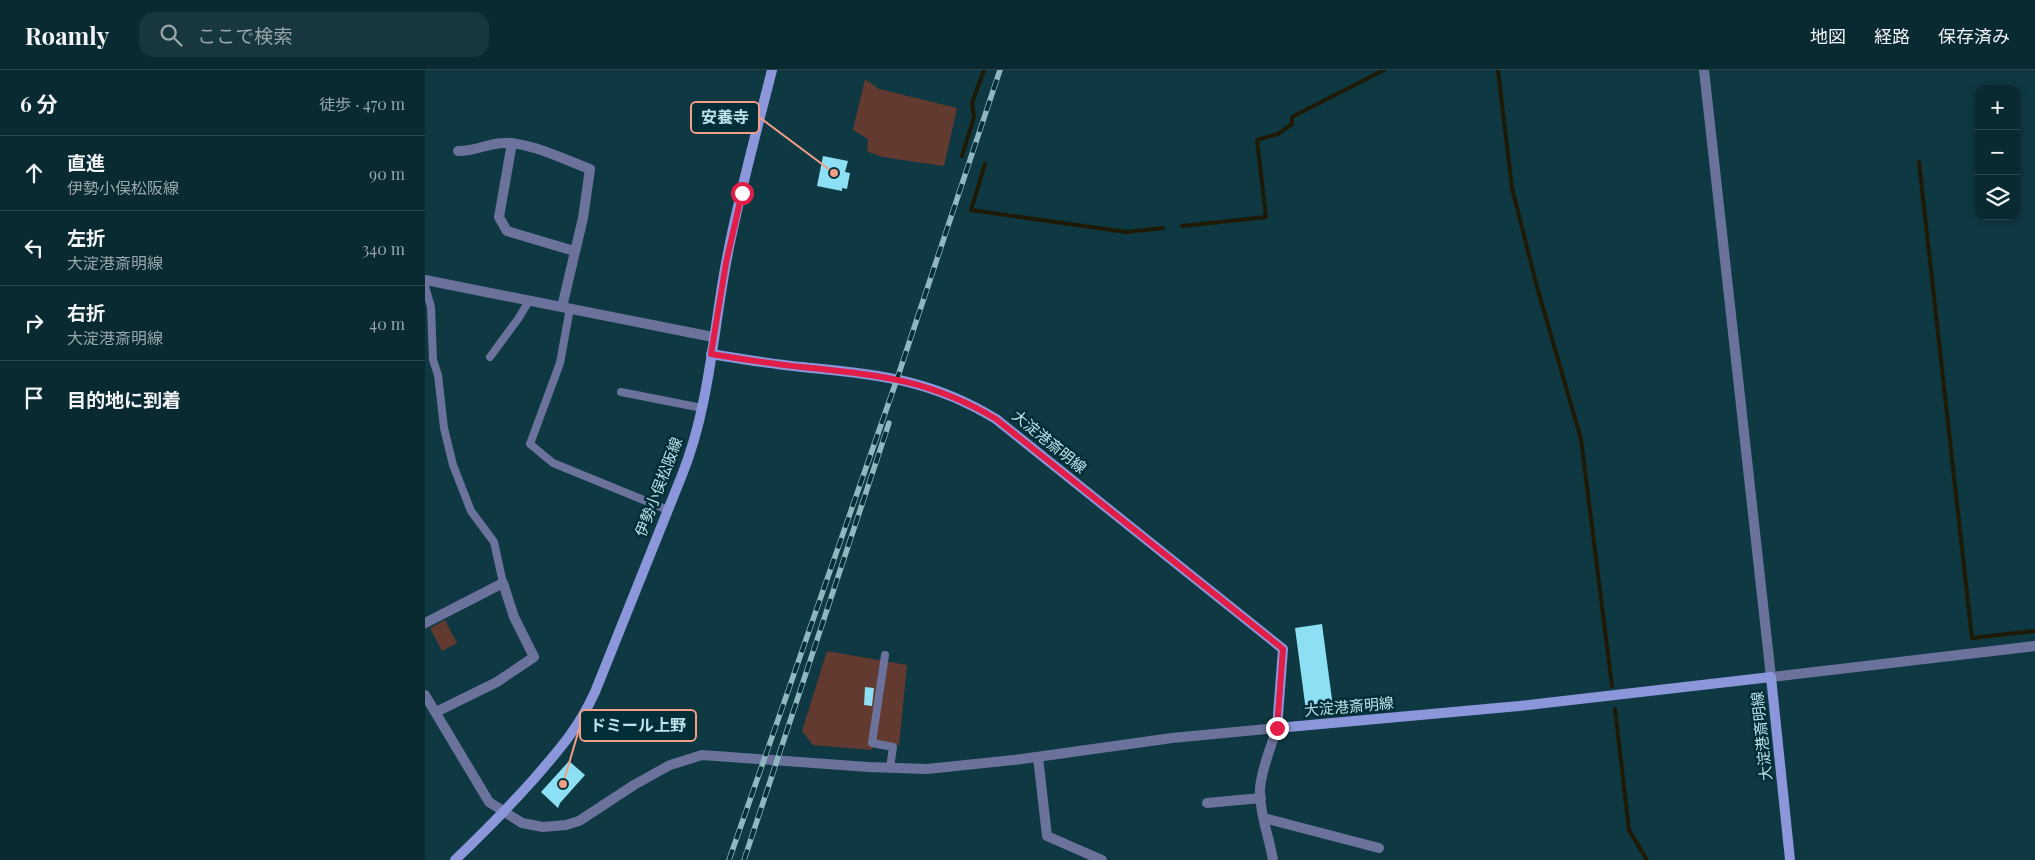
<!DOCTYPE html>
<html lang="ja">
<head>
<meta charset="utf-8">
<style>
  :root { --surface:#0a2a32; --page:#18363e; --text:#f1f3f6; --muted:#99a7ac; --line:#2a464d }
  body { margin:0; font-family:"Playfair Display","Noto Sans JP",serif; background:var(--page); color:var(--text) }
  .controls { position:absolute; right:15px; top:15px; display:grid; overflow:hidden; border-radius:10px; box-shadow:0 2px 8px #0003 }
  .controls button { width:45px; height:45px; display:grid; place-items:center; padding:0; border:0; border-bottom:1px solid var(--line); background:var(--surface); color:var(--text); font:25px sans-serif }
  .stop { position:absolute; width:15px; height:15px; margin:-11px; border:4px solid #e11d48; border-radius:50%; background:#fff }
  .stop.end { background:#e11d48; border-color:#fff; box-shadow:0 1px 5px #0008 }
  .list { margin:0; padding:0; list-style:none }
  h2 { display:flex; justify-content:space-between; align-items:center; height:65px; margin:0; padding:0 20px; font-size:21px }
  h2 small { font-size:16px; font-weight:400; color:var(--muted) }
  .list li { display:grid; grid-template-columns:32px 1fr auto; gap:15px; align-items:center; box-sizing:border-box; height:75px; padding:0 20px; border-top:1px solid var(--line) }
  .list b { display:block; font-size:19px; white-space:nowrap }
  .list p { margin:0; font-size:16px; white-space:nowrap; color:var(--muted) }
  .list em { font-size:16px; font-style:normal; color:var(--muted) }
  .icon { flex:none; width:28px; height:28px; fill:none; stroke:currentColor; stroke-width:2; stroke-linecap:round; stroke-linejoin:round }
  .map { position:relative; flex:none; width:1610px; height:790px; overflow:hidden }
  header { display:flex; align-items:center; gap:30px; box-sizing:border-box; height:70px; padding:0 25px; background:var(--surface); border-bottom:1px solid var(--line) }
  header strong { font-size:24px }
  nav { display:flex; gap:28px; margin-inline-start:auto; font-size:18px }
  .search { width:350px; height:45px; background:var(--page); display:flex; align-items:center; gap:12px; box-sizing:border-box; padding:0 18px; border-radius:15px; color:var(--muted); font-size:19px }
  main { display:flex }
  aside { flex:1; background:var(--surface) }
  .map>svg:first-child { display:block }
</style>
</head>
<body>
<header>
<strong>Roamly</strong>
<div class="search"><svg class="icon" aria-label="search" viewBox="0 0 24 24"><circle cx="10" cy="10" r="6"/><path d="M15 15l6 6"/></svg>ここで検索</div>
<nav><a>地図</a><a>経路</a><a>保存済み</a></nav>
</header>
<main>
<aside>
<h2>6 分<small>徒歩 · 470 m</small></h2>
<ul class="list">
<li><svg class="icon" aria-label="ahead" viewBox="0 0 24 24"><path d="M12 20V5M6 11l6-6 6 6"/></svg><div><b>直進</b><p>伊勢小俣松阪線</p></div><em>90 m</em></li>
<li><svg class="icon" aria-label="left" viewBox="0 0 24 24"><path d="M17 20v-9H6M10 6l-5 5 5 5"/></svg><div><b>左折</b><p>大淀港斎明線</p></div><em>340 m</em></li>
<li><svg class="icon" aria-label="right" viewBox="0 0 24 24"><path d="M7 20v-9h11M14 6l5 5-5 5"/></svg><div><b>右折</b><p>大淀港斎明線</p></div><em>40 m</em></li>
<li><svg class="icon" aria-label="arrive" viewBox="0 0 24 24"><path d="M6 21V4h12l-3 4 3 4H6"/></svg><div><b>目的地に到着</b></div></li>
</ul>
</aside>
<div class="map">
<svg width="1610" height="790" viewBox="0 0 1610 790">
  <rect width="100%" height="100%" fill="#0e3842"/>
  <g fill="#623a30">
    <path d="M440,9L454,19L532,38L519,96L457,87L442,81L443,69L428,60Z"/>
    <path d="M20,550L32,573L17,581L5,558Z"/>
    <path d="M402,581L482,595L474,675L452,672L446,680L388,675L377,661Z"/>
  </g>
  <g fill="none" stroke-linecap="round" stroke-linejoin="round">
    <g stroke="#1e1a06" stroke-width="4">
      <path d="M1073,0L1087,118L1112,217L1156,369L1187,616"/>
      <path d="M537,86L549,47L547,33L559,0"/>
      <path d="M1494,92L1547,568L1610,561"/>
      <path d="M560,94L546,140L701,162L738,158"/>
      <path d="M757,156L841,147L832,70L853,64L867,54V47L959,0"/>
      <path d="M1190,639L1204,760L1222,790"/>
    </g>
  </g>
  <g fill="#8ddff4">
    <path d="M398,86L423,91L420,102L425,103L422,119L417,118V121L392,116Z"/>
    <path d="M897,554L908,637L881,641L870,558Z"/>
    <path d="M440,617L449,618L447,636L439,635Z"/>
    <path d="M144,691L160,705L135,733L133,738L116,722Z"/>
  </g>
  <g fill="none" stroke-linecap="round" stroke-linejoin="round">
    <g stroke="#6b739d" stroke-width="8">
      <path d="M0,216L6,237L8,290L13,305L19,358L28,395L46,441L69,472L78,513"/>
      <path d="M145,238L135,293L105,374L128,393L243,440"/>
      <path d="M65,287L93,249L104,231"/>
      <path d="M196,322L277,338"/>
      <path d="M460,585L447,673L468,677L465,698"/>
    </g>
    <g stroke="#6b739d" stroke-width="10">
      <path d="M1279,0L1346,607"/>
      <path d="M87,73L74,147L82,161L149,181"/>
      <path d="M33,81C49,82 63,73 79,73C105,72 140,90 165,99L158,148L137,237"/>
      <path d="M0,210L288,267"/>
      <path d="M0,553L78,513L89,547L109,587L72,612L11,642"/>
      <path d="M613,687L622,766L677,790"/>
      <path d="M782,733L836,728"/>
      <path d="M839,748L954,778"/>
      <path d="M848,790C844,767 834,741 835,718C837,697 846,677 852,658"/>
    </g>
    <g stroke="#6b739d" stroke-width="10">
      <path d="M1346,607L1610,576"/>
      <path d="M0,625L64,732L97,753L118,757L141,755L154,751L209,715L245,695L277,685L443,697L502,699L597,689L747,668L852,658"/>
    </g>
    <g stroke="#8b97da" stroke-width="10">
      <path d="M286,284C316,289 346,294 377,297C452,305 504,308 571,349L858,579L852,658L1094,636L1346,607L1365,790"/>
      <path d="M30,790C57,764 83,738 108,710C134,680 153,659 170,622L257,405C284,338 288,263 301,193C313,128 331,64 347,0"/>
    </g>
    <g stroke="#90b6bf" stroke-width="5.5">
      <g id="rail">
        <path d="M304,790L472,309L575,0"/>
        <path d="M319,790L464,353"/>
      </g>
    </g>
    <use href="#rail" stroke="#022e37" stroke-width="4" stroke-dasharray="11" stroke-linecap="butt"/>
  </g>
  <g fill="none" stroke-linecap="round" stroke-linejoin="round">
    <path stroke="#e11d48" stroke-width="6" d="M317,123L301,193L286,284C316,289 346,294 377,297C452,305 504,309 571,349L858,579L852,658"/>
  </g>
  <g text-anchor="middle" stroke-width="5" stroke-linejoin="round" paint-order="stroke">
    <g font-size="15" fill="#bee2eb" stroke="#022e37">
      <text transform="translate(624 372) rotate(39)" y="5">大淀港斎明線</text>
      <text transform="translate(234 417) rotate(-69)" y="5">伊勢小俣松阪線</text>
      <text transform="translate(924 637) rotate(-5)" y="5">大淀港斎明線</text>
      <text transform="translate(1337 666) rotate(-96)" y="5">大淀港斎明線</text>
    </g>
  </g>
  <path fill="none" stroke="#f49e87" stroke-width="2" d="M409 103L334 47M138 714L155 656"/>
  <g fill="#f49e87" stroke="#022e37" stroke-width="2">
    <circle cx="409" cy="103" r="5"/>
    <circle cx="138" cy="714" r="5"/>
  </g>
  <g fill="#022e37" stroke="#f49e87" stroke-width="2">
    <rect x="266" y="32" width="68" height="31" rx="5"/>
    <rect x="155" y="640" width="116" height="31" rx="5"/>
  </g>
  <g font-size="16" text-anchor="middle" font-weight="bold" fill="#bee2eb">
    <text x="300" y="53">安養寺</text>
    <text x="213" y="661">ドミール上野</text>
  </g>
</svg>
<div class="controls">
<button>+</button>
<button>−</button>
<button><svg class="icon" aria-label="layers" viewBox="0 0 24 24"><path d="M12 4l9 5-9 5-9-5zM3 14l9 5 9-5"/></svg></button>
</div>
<div class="stop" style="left:317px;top:123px"></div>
<div class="stop end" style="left:852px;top:658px"></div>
</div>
</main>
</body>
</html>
